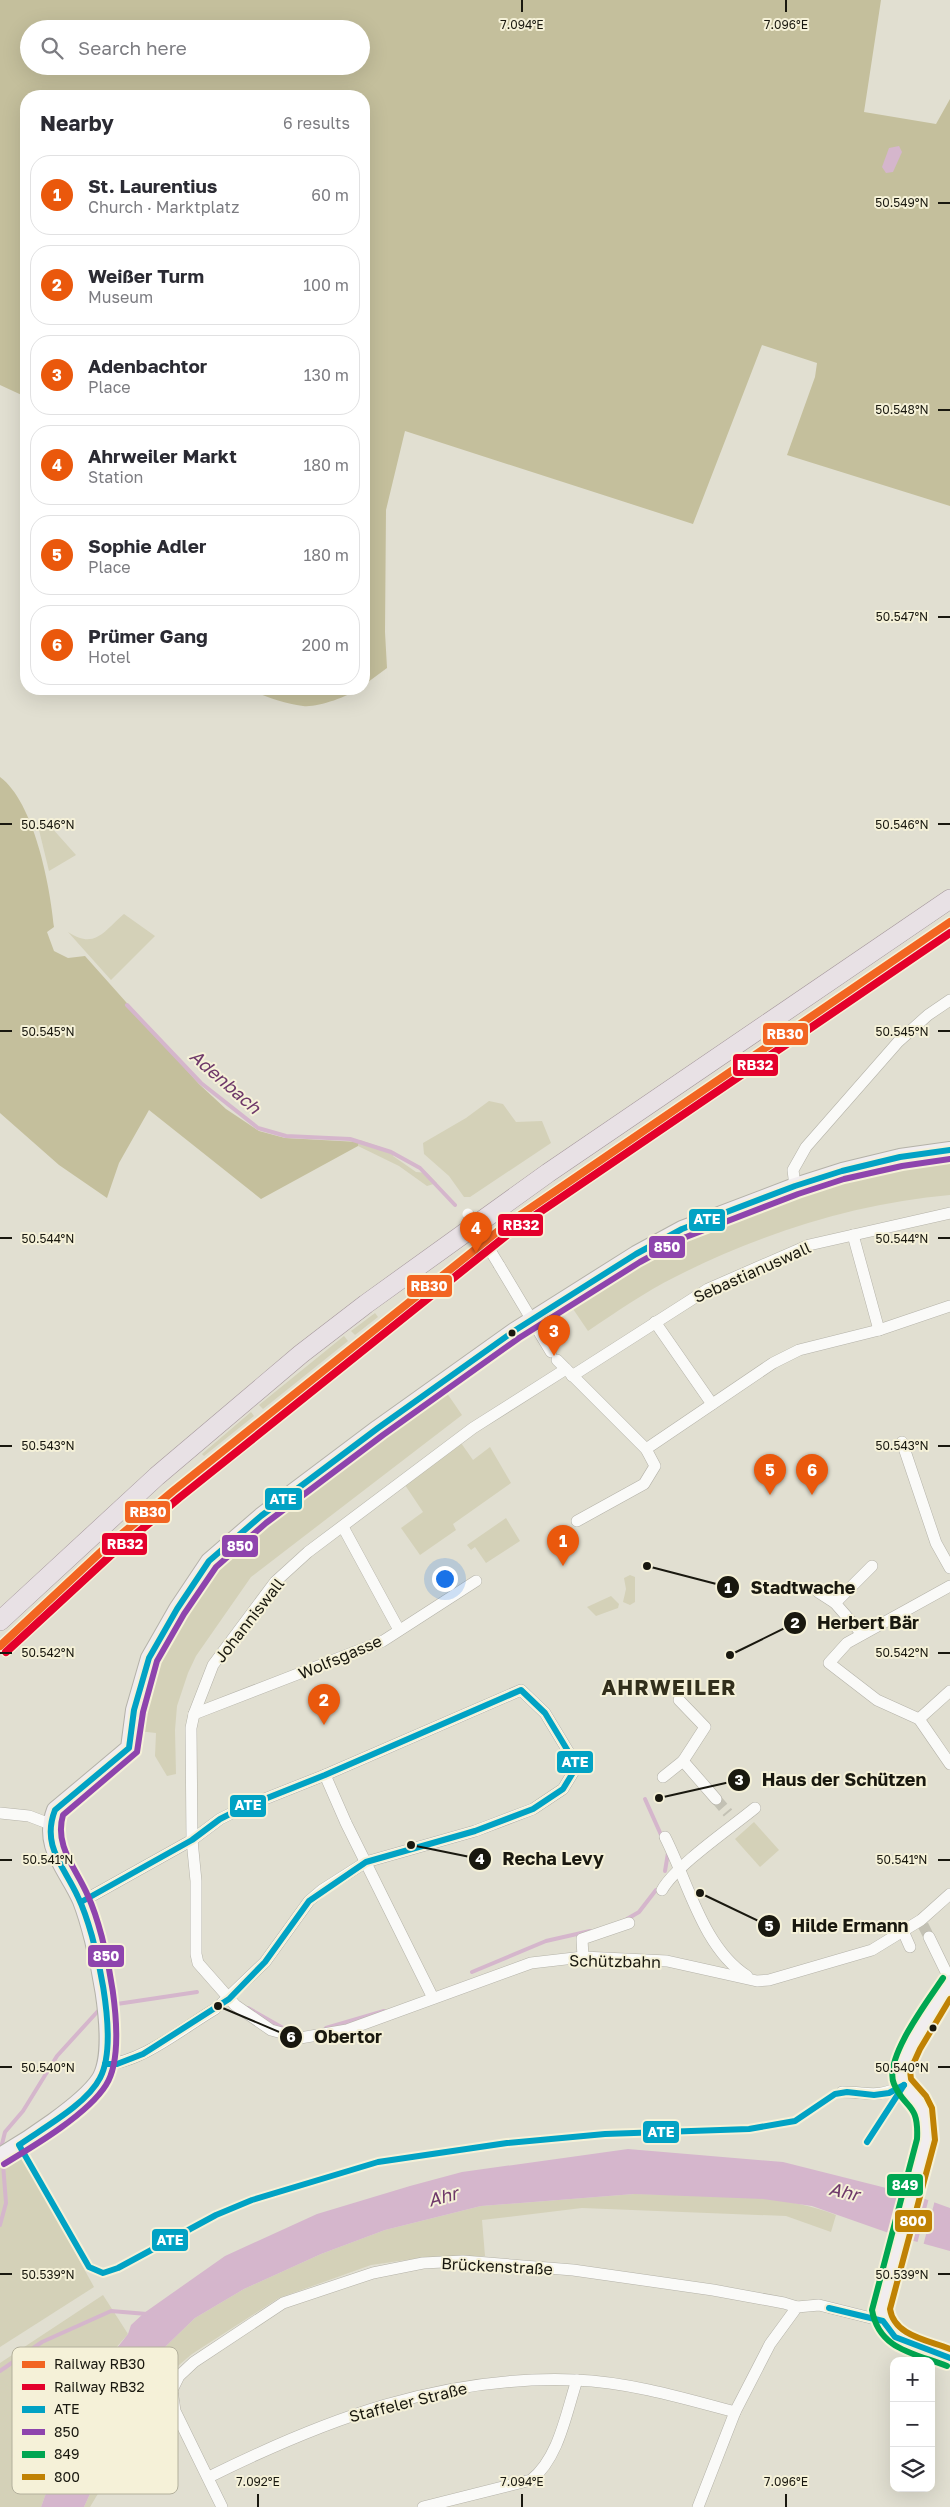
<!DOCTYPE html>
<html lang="en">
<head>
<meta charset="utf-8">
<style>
  :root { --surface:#fff; --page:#f7f7f7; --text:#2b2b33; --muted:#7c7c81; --line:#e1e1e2; --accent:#ea580c }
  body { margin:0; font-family:"Golos Text",sans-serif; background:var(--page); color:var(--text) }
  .controls { position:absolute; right:15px; bottom:15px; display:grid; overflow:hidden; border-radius:10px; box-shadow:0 5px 20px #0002 }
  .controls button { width:45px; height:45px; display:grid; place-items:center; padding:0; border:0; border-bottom:1px solid var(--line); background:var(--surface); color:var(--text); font:25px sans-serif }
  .you { position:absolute; left:444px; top:1578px; width:18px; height:18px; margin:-12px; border:4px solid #fff; border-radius:50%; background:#1a73e8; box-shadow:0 0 0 8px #1a73e833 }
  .badge { display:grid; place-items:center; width:32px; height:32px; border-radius:50%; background:var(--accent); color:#fff; font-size:16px; font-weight:700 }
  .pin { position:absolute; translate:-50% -41px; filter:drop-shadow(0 1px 2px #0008) }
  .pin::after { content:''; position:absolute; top:26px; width:18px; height:15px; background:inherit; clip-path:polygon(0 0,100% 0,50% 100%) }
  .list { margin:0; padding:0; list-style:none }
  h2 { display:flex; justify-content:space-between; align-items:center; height:65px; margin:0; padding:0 20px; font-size:21px }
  h2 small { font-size:16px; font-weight:400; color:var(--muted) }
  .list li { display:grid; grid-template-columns:32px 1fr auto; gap:15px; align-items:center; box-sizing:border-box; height:80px; margin:0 10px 10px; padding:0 10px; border:1px solid var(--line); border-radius:20px }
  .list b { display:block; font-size:19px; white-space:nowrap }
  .list p { margin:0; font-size:16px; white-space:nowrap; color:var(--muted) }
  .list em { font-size:16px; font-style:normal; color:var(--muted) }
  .icon { flex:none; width:28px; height:28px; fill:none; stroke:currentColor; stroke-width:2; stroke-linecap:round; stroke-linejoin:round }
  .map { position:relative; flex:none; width:950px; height:2507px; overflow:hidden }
  .search { position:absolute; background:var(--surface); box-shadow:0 5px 20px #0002; left:20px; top:20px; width:350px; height:55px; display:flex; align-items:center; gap:12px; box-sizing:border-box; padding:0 18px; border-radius:28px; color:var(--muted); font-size:19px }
  .panel { position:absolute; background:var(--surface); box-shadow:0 5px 20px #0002; left:20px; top:90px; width:350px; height:605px; border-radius:20px }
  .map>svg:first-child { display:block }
</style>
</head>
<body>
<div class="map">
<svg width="950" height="2507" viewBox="0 0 950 2507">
  <rect width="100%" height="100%" fill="#e1dfd1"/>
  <g fill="#d4d1b8">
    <path d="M41,823L51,827L76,855L49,871L39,830Z"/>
    <path d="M124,914L155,936L111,980L68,932C95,950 104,931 124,914Z"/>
    <path d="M489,1101L503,1104L516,1122L542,1121L551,1143L470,1197H464L449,1176L424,1154L423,1143L466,1118Z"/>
    <path d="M360,1140L395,1152L393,1156L416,1172L427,1173L437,1183L427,1186L399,1166L358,1146Z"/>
    <path d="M950,1157V1195C856,1203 759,1234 675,1277C645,1292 616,1312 588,1331L569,1303C606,1280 645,1255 684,1236C765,1195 861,1169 950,1157Z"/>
    <path d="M375,1313L378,1317L355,1335L351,1331Z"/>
    <path d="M344,1336L348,1341L263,1409L259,1405Z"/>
    <path d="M442,1386L462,1415L251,1577L196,1656L188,1673L177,1706L175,1730L176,1774L167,1776L155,1756L156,1733L138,1731L153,1661L213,1565L267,1519Z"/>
    <path d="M251,1412L254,1416L204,1456L202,1454Z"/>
    <path d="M461,1443L473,1460L490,1447L511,1483L453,1524L456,1530L420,1555L401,1528L423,1512L405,1485Z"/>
    <path d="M506,1518L520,1541L486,1563L475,1547L471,1550L467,1545Z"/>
    <path d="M630,1575L635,1577V1602L630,1605L623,1602L626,1589L624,1578Z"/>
    <path d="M611,1596L619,1604L618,1608L596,1616L587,1607Z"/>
    <path d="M754,1822L779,1850L760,1867L735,1839Z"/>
    <path d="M22,2156L94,2287L0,2347V2168Z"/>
    <path d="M634,2194C698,2196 776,2191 836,2215L831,2232L786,2216L582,2208L482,2220L485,2256L420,2258L371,2265L279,2298L192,2354L172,2371L161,2369L155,2361L166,2346L195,2318L244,2289L321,2254L385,2230L481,2206Z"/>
    <path d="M103,2295L128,2334L114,2350L66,2438L41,2507H0V2363Z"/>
    <path d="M151,2366L156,2373L154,2379L160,2390L90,2507H84L143,2378Z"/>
  </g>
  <g fill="#c4bf9c" fill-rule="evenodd">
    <path d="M0,0H881L864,112L936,124L950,99V506L787,455L815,377L817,363L762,345L693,524L405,431L386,510L385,632L387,668L364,685V96H26V397L0,385ZM29,29H361V66H29Z"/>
    <path d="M247,689H358C347,697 316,708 303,706C284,704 264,696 247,689Z"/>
    <path d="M0,777C34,802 50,885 54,927L47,932L54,951L68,958L85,956L199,1084L226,1109L259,1131L285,1138L359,1142L358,1146L261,1199L149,1110L119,1163L107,1198L59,1165L0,1113Z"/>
  </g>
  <g fill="#d5b6cc">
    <path d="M899,146L902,152L893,172L886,173L882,167L889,148Z"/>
    <path d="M628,2149L783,2162L914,2195L950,2208V2251L903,2238L812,2206L763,2199L634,2194L481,2206L385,2230L321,2254L244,2289L195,2318L166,2346L143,2378L84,2507H41L66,2438L99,2371L128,2334L131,2325L144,2313L225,2256L317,2214L410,2186L462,2172Z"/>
  </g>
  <path fill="#e1dfd1" d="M929,2198L935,2200L923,2246L917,2244Z"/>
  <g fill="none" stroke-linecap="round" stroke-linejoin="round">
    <g stroke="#d5b6cc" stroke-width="4">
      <path d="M127,1005L201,1083L258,1128L286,1136L350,1139L391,1152L420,1168L455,1205"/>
      <path d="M645,1799L662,1837"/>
      <path d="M665,1871L668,1853"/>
      <path d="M627,1919L639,1912L656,1890"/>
      <path d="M472,1972L546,1941L590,1931"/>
      <path d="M117,2004L197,1992"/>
      <path d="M248,2008L283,2028"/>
      <path d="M326,2028L384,2011"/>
      <path d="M1,2148L5,2132L23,2111L57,2056L98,2011"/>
      <path d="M0,2225L6,2203L3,2164"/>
      <path d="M0,2371L42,2342L111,2311L147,2314"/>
    </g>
    <g stroke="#c3c1b4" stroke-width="11" stroke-dasharray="11 5.5" stroke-linecap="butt">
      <path d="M716,1799L728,1813"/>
      <path d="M923,1925L929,1937"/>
    </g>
    <g stroke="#b4b2a8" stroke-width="12">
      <g id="street">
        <path d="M795,1186L793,1170L806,1147L898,1042L928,1015L950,1000"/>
        <path d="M853,1235L879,1330"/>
        <path d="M499,1265L551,1352"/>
        <path d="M655,1322L712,1404"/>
        <path d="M557,1360L646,1449L655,1466L644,1484L577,1521"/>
        <path d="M566,1369L473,1428L308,1552L275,1582L213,1665L194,1714L191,1728L192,1840L196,1881V1954L198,1963L235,2005L271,2030L300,2038L347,2030L531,1963L583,1957L667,1961L757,1981L769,1980L872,1950L921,1920L950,1894"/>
        <path d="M572,1376L708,1289L809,1245L950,1213"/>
        <path d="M902,1442L936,1543L950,1568"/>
        <path d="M646,1449L773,1363L799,1350L879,1330L950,1306"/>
        <path d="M343,1527L399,1630"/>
        <path d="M950,1586L847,1643L829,1663L877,1700L919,1719L950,1764"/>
        <path d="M818,1592L835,1603"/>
        <path d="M862,1634L835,1603L872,1566"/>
        <path d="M679,1700L705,1727L683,1761"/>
        <path d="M194,1714L383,1641L476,1581"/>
        <path d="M919,1719L950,1691"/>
        <path d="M325,1775L346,1823L433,1998"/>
        <path d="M663,1777L683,1761L716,1799"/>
        <path d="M0,1813L29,1816L50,1824"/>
        <path d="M665,1837C688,1882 703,1948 747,1976"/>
        <path d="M662,1890C675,1866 732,1827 755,1808"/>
        <path d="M81,1902L192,1840L220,1819L242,1808L325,1775L521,1690L545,1713L577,1766L563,1789L533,1809L475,1831L366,1862L322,1890L309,1901L265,1962L221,2004"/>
        <path d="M903,1931L910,1947"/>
        <path d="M929,1937L950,1980"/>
        <path d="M583,1957L582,1939L629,1923"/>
        <path d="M105,2064C140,2064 184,2027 215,2009"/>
        <path d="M842,2092C870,2092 876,2099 904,2085"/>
        <path d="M209,2477C326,2419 442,2375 575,2380C629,2382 683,2398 735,2412"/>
        <path d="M222,2507L175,2411L172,2390L179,2376L194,2362L283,2303L373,2273L423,2263L463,2261L573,2270L713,2290L784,2303L797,2307"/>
        <path d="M423,2507L531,2480C559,2458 566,2413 577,2380"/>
        <path d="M698,2507L735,2412L770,2344L797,2307L819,2305L883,2321"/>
      </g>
    </g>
    <g stroke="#b4b2a8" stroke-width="18">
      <g id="secondary">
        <path d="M950,1983C939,2000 897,2060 901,2078C903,2086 910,2091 915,2097C927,2110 927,2123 926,2140L881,2309L883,2321L895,2337L950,2358"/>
        <path d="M0,2156C26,2141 83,2104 99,2080C121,2047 95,1937 81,1901C67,1869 41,1847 55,1810L129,1748L134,1710L149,1658L177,1609L209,1561L261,1516L378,1428L514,1331L636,1254L682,1229L795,1186L842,1171L900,1157L950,1150"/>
      </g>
    </g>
    <g stroke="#a5979c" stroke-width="20">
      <path id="primary" d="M0,1621L157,1476L301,1354L366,1304L548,1173L950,899"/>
    </g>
    <use href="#street" stroke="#fafaf8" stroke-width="11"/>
    <use href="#secondary" stroke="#f1edef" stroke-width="16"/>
    <use href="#primary" stroke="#e8e1e5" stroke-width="19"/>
    <g stroke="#b4b2a8" stroke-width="12" stroke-linecap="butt">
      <path id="street-bridge" d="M468,1214L499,1265"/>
    </g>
    <use href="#street-bridge" stroke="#fafaf8" stroke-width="11"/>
    <g stroke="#f5f1d8" stroke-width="10">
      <g id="bus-1">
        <path d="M81,1902L192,1840L220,1819L242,1808L325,1775L521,1690L545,1713L577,1766L563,1789L533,1809L475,1831L366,1862L309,1901L265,1962L229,1999L143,2054L117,2064H105"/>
        <path d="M904,2085L889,2093L874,2095L847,2092L835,2094L795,2121L749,2129L605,2134L507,2143L378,2162L252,2200L216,2215L118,2268L103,2273L89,2267L19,2145C43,2128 87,2104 100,2078C120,2041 96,1934 78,1897C64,1866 41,1846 55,1810L129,1748L134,1710L149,1658L177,1609L209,1561L261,1516L378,1428L514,1331L636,1254L682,1229L795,1186L842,1171L900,1157L950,1150"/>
        <path d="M867,2142L904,2085"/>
        <path d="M829,2308L883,2321L895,2337L950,2358"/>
      </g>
    </g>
    <g stroke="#f5f1d8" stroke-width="10">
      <path id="bus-2" d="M4,2164C34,2146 88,2114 106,2085C130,2047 106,1935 88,1896C76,1868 54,1846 63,1815L137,1752L143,1712L157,1661L184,1614L216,1567L266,1523L383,1435L519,1338L640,1262L686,1237L798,1194L844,1179L902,1166L950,1159"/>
    </g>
    <g stroke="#f5f1d8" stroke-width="10">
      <path id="bus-3" d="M943,1978C929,1999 883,2059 894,2084C905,2110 919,2102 917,2139L872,2310C879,2350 914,2353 947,2366"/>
    </g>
    <g stroke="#f5f1d8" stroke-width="10">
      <path id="bus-4" d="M950,1999L920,2049L910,2071L911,2079L926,2096L932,2108L935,2140L890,2309C894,2336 928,2340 950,2349"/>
    </g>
    <use href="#bus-1" stroke="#01a2c4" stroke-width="6"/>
    <use href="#bus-2" stroke="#8e44ad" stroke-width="6"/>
    <use href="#bus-3" stroke="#00a651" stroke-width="6"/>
    <use href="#bus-4" stroke="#c08204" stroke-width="6"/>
    <g stroke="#f5f1d8" stroke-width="11">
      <path id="rail-1" d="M0,1646L104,1549L173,1491L507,1224L950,922"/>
    </g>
    <g stroke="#f5f1d8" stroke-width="11">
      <path id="rail-2" d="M6,1652L110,1556L179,1498L512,1231L950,933"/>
    </g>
    <use href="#rail-1" stroke="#f26522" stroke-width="8"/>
    <use href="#rail-2" stroke="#e4002b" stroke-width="8"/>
  </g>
  <path fill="none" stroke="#19180f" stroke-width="2" d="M522,0V12M786,0V12M938,203H950M938,410H950M938,617H950M0,824H12M938,824H950M0,1031H12M938,1031H950M0,1238H12M938,1238H950M0,1446H12M938,1446H950M0,1653H12M938,1653H950M0,1860H12M938,1860H950M0,2067H12M938,2067H950M0,2274H12M938,2274H950M258,2494V2507M522,2494V2507M786,2494V2507"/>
  <g fill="#19180f" stroke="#f5f1d8" stroke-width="2">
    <circle cx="512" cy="1333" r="4.5"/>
    <circle cx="933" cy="2028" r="4.5"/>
  </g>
  <g text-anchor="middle" stroke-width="4" stroke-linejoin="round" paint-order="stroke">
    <g font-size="16" fill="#19180f" stroke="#f5f1d8">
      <text transform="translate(752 1272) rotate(-24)" y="6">Sebastianuswall</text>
      <text transform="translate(249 1620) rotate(-52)" y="6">Johanniswall</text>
      <text transform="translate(340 1657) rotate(-23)" y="6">Wolfsgasse</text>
      <text transform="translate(615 1961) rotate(1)" y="6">Schützbahn</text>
      <text transform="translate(497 2266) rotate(3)" y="6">Brückenstraße</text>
      <text transform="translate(408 2402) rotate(-14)" y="6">Staffeler Straße</text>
    </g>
    <g font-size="18" font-style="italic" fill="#6e3869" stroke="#f5f1d8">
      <text transform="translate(225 1082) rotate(41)" y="6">Adenbach</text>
      <text transform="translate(844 2192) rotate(13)" y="6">Ahr</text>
      <text transform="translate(443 2197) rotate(-15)" y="6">Ahr</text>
    </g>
    <g font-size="21" font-weight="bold" letter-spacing="1" fill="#322f1c" stroke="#f5f1d8">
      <text x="669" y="1695">AHRWEILER</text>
    </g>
  </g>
  <rect x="12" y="2347" width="166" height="147" rx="8" fill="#f5f1d8" stroke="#b3b09c" stroke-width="1"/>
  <rect x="22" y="2361" width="23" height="7" fill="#f26522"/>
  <rect x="22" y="2384" width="23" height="6" fill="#e4002b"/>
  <rect x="22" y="2406" width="23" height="7" fill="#01a2c4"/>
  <rect x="22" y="2429" width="23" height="6" fill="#8e44ad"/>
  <rect x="22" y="2451" width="23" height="7" fill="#00a651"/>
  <rect x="22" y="2474" width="23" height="6" fill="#c08204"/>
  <g font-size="14" fill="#19180f">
    <text x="54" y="2369">Railway RB30</text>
    <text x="54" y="2392">Railway RB32</text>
    <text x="54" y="2414">ATE</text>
    <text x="54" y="2437">850</text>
    <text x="54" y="2459">849</text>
    <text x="54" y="2482">800</text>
  </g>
  <g font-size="12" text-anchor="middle" fill="#19180f" stroke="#f5f1d8" stroke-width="4" stroke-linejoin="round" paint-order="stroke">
    <text x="522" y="29">7.094°E</text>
    <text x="786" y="29">7.096°E</text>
    <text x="902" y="207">50.549°N</text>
    <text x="902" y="414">50.548°N</text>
    <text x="902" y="621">50.547°N</text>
    <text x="48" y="829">50.546°N</text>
    <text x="902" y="829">50.546°N</text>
    <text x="48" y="1036">50.545°N</text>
    <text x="902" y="1036">50.545°N</text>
    <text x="48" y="1243">50.544°N</text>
    <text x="902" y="1243">50.544°N</text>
    <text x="48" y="1450">50.543°N</text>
    <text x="902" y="1450">50.543°N</text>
    <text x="48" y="1657">50.542°N</text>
    <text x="902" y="1657">50.542°N</text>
    <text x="48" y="1864">50.541°N</text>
    <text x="902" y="1864">50.541°N</text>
    <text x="48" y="2072">50.540°N</text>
    <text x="902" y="2072">50.540°N</text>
    <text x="48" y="2279">50.539°N</text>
    <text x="902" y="2279">50.539°N</text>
    <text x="258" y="2486">7.092°E</text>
    <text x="522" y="2486">7.094°E</text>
    <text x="786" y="2486">7.096°E</text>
  </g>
  <path fill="none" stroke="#19180f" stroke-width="2" d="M647 1566L728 1587M730 1655L795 1623M659 1798L739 1780M411 1845L480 1859M700 1893L769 1926M218 2006L291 2037"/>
  <g fill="#19180f" stroke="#f5f1d8" stroke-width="2">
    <circle cx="647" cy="1566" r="5"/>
    <circle cx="730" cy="1655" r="5"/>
    <circle cx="659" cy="1798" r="5"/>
    <circle cx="411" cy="1845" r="5"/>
    <circle cx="700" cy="1893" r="5"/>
    <circle cx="218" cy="2006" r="5"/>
    <circle cx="728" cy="1587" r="12"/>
    <circle cx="795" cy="1623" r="12"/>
    <circle cx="739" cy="1780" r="12"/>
    <circle cx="480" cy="1859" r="12"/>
    <circle cx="769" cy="1926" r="12"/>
    <circle cx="291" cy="2037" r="12"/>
  </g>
  <g font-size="15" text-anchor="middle" font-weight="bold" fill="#fff">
    <text x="728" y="1593">1</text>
    <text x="795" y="1628">2</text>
    <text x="739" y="1785">3</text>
    <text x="480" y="1864">4</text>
    <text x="769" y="1931">5</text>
    <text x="291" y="2042">6</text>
  </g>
  <g font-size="18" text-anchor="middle" font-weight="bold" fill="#19180f" stroke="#f5f1d8" stroke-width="4" stroke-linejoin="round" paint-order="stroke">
    <text x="803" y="1594">Stadtwache</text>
    <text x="868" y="1629">Herbert Bär</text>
    <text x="844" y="1786">Haus der Schützen</text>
    <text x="553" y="1865">Recha Levy</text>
    <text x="850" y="1932">Hilde Ermann</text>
    <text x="348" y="2043">Obertor</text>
  </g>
  <g stroke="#f5f1d8" stroke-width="2">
    <rect x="762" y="1022" width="47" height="24" rx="5" fill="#f26522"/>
    <rect x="732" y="1053" width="47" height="24" rx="5" fill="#e4002b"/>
    <rect x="688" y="1208" width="38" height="24" rx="5" fill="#01a2c4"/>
    <rect x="497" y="1213" width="47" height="24" rx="5" fill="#e4002b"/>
    <rect x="648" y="1235" width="38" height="24" rx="5" fill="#8e44ad"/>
    <rect x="406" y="1274" width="47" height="24" rx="5" fill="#f26522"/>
    <rect x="264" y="1487" width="39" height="24" rx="5" fill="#01a2c4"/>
    <rect x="124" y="1500" width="47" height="24" rx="5" fill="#f26522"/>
    <rect x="101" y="1532" width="47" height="24" rx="5" fill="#e4002b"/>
    <rect x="221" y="1534" width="38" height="24" rx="5" fill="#8e44ad"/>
    <rect x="556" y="1750" width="38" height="24" rx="5" fill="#01a2c4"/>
    <rect x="229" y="1794" width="38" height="24" rx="5" fill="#01a2c4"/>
    <rect x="87" y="1944" width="38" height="24" rx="5" fill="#8e44ad"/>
    <rect x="642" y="2120" width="38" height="24" rx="5" fill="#01a2c4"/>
    <rect x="886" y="2173" width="38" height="24" rx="5" fill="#00a651"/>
    <rect x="894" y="2209" width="39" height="24" rx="5" fill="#c08204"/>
    <rect x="151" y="2228" width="38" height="24" rx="5" fill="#01a2c4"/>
  </g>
  <g font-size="14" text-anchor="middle" font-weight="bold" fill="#fff">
    <text x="785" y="1039">RB30</text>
    <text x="755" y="1070">RB32</text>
    <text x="707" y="1224">ATE</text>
    <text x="521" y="1230">RB32</text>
    <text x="667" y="1252">850</text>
    <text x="429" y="1291">RB30</text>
    <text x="283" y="1504">ATE</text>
    <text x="148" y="1517">RB30</text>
    <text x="125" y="1549">RB32</text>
    <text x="240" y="1551">850</text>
    <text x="575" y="1767">ATE</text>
    <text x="248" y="1810">ATE</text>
    <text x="106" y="1961">850</text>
    <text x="661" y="2137">ATE</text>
    <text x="905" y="2190">849</text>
    <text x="913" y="2226">800</text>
    <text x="170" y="2245">ATE</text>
  </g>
</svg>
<div class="controls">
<button>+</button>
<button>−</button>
<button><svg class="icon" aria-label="layers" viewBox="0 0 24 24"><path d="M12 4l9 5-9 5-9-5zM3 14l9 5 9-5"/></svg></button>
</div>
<div class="you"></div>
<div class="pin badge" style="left:563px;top:1566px">1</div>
<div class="pin badge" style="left:324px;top:1725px">2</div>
<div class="pin badge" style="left:554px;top:1356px">3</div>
<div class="pin badge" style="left:476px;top:1253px">4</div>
<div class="pin badge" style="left:770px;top:1495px">5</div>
<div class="pin badge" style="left:812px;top:1495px">6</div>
<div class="search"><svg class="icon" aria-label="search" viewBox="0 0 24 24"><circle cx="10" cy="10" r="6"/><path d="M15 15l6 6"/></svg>Search here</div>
<section class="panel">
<h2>Nearby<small>6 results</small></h2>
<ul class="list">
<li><span class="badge">1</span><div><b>St. Laurentius</b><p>Church · Marktplatz</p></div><em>60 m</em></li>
<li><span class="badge">2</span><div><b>Weißer Turm</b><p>Museum</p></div><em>100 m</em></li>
<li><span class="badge">3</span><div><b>Adenbachtor</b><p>Place</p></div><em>130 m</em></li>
<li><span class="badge">4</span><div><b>Ahrweiler Markt</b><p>Station</p></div><em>180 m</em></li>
<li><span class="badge">5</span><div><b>Sophie Adler</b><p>Place</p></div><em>180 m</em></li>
<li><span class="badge">6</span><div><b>Prümer Gang</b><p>Hotel</p></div><em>200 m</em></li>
</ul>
</section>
</div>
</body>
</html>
